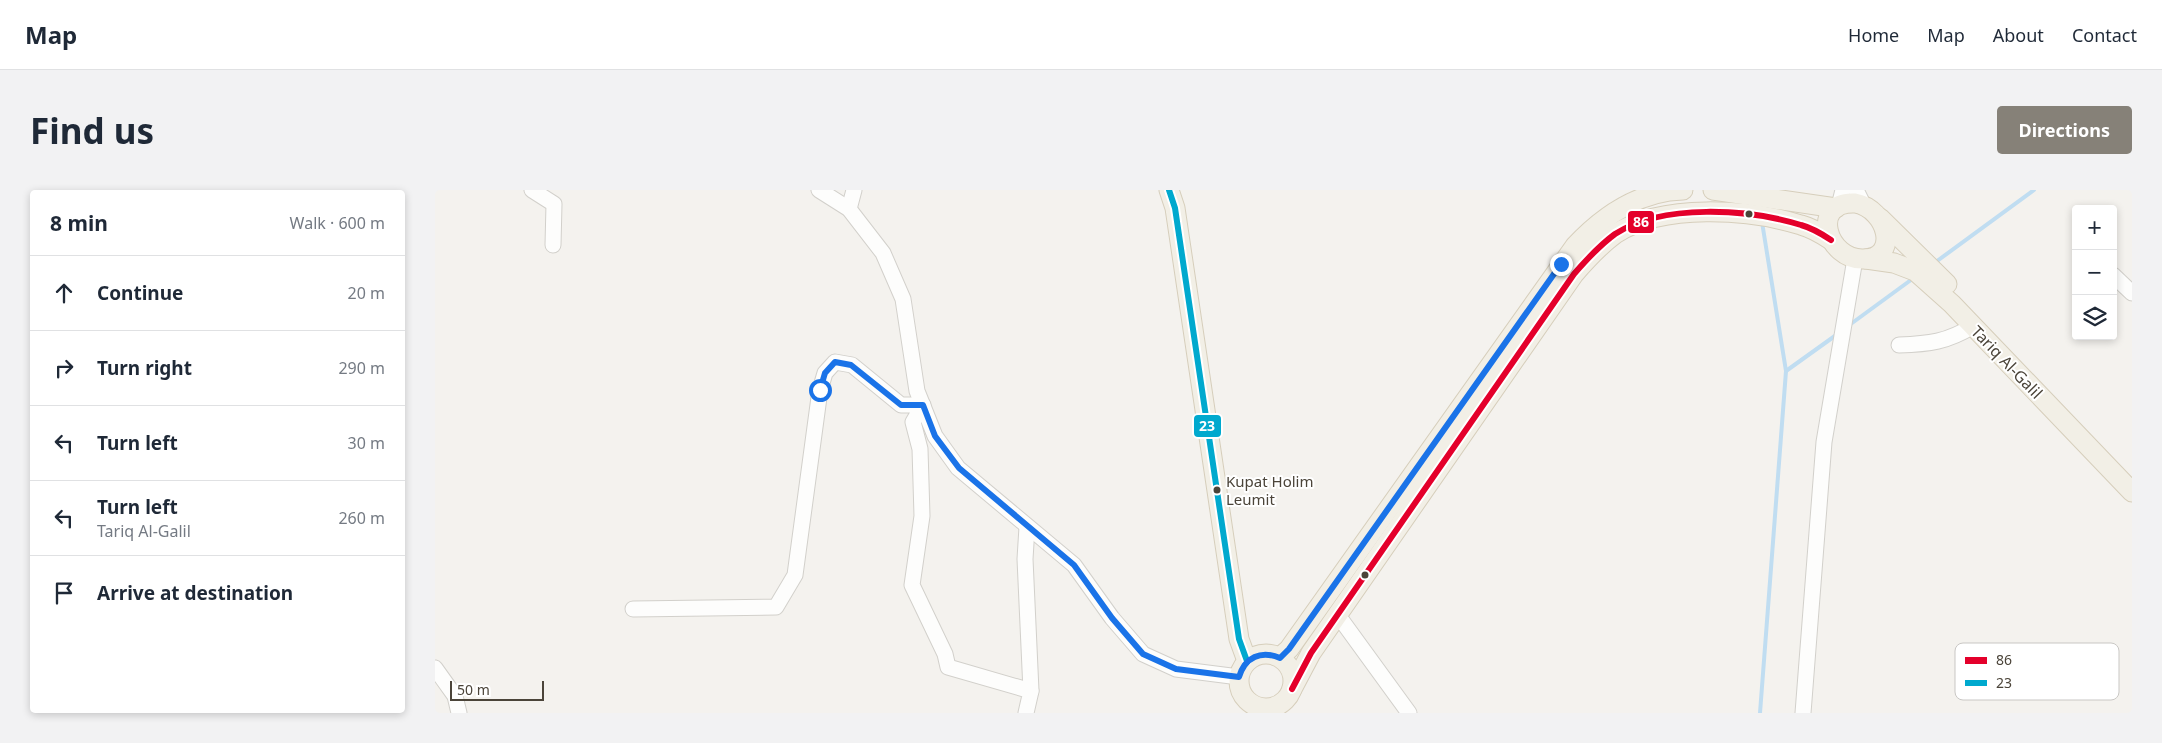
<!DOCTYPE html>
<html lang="en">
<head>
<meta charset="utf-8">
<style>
  :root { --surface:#fff; --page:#f2f2f3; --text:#1f2937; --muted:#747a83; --line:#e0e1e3; --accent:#868178 }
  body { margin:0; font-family:"Noto Sans",sans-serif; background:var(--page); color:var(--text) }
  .controls { position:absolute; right:15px; top:15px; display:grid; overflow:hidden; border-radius:5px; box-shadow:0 2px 8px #0003 }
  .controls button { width:45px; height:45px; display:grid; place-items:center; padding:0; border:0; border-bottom:1px solid var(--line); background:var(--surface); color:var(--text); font:25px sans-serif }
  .scale { position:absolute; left:15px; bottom:12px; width:94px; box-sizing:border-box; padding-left:5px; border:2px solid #4b4439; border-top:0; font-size:14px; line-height:18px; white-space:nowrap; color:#4b4439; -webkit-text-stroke:4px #fff; paint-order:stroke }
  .stop { position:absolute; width:15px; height:15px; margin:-11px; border:4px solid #1a73e8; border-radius:50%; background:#fff }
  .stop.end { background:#1a73e8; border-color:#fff; box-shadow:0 1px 5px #0008 }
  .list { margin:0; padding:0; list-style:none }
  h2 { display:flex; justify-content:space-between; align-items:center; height:65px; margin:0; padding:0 20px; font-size:21px }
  h2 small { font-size:16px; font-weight:400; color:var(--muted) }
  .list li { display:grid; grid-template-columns:32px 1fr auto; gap:15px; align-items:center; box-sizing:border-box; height:75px; padding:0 20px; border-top:1px solid var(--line) }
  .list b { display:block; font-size:19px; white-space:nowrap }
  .list p { margin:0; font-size:16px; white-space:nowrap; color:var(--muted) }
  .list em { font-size:16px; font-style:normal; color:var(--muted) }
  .icon { flex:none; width:28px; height:28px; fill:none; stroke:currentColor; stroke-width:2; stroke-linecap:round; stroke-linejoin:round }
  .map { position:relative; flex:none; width:1697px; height:523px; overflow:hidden; border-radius:5px }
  header { display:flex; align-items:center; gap:30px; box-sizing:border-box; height:70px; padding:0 25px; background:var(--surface); border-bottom:1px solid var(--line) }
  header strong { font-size:24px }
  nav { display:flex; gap:28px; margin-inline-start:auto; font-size:18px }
  .intro { display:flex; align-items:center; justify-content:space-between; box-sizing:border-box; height:120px; padding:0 30px }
  h1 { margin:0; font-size:35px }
  .button { padding:12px 22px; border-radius:5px; background:var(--accent); color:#fff; font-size:18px; font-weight:700 }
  main { display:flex; gap:30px; padding:0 30px }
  aside { flex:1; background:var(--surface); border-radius:5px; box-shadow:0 2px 8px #0003 }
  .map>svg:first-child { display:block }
</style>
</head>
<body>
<header>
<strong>Map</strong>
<nav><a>Home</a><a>Map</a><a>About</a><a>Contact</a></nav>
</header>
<div class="intro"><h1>Find us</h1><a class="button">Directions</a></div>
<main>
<aside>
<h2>8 min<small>Walk · 600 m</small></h2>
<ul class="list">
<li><svg class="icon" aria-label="ahead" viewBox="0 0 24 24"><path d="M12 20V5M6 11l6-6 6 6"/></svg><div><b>Continue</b></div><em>20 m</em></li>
<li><svg class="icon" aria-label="right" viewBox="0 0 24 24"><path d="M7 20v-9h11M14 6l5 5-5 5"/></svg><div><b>Turn right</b></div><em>290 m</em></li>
<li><svg class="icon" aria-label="left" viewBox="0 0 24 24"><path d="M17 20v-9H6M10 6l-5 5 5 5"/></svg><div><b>Turn left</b></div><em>30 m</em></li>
<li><svg class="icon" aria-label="left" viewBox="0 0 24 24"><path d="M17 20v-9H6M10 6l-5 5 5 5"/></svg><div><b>Turn left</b><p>Tariq Al-Galil</p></div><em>260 m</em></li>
<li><svg class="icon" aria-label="arrive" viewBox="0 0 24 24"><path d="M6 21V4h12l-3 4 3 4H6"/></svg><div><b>Arrive at destination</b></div></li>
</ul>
</aside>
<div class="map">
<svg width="1697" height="523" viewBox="0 0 1697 523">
  <rect width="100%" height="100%" fill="#f4f2ee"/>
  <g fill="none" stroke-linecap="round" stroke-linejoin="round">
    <g stroke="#c0ddf1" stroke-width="4">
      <path d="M1498,74L1599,0"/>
      <path d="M1413,136L1480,87"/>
      <path d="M1351,181L1404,143"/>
      <path d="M1325,523L1351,181L1327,32"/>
    </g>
    <g stroke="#d2d0cb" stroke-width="17">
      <g id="minor">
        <path d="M97,0L119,14L118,55"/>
        <path d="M384,0L414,19L448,63L468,109L482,201L500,246L523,278L639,375L677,428L708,464L741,479L804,487"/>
        <path d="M1421,0L1429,16"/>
        <path d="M1404,16L1408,0"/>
        <path d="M414,19L419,0"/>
        <path d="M1678,85L1697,103"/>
        <path d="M1464,155C1494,154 1512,152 1538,136"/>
        <path d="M592,337L590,369L596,501"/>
        <path d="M198,419L341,417L360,385L385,200L390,183L400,172L417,175L466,215H488L478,232L485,259L487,326L477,395L510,464L513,477L596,501L591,523"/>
        <path d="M902,424L974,523"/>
        <path d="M0,478L20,506L24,523"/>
        <path d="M1368,523L1389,252L1420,69"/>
      </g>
    </g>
    <g stroke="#d6cebb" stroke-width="21">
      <g id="major">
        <path d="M734,0L740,18L804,449L812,471"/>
        <path d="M1278,0L1401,18"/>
        <path d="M1420,13C1453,19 1465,68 1429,69C1392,71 1374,11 1420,13Z"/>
        <path d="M1445,28L1512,94"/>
        <path d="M1431,69L1459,73L1480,81L1517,114L1697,302"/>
        <circle cx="831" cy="491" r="27"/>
        <path d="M845,467L854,459L1140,56C1169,25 1205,1 1248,0"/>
        <path d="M857,499L876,463L1139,84C1152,69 1165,55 1180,44C1228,13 1314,19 1366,35C1377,38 1387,44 1396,50"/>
      </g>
    </g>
    <use href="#minor" stroke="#fdfdfc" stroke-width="15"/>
    <use href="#major" stroke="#f2efe6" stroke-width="19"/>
    <g stroke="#fff" stroke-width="10">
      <path id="bus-1" d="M857,499L876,463L1139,84C1152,69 1165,55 1180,44C1228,13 1314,19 1366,35C1377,38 1387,44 1396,50"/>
    </g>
    <g stroke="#fff" stroke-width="10">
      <path id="bus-2" d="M734,0L740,18L804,449L812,471"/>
    </g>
    <use href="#bus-1" stroke="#e4002b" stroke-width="6"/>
    <use href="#bus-2" stroke="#00a9ce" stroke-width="6"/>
  </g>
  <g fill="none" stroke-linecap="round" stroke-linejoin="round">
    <path stroke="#1a73e8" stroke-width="6" d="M385,200L390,183L400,172L416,175L466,215H488L500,246L524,278L639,375L677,428L708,464L741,479L804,487C810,467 826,460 845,468L854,459L1126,74"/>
  </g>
  <g fill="#4b4439" stroke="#fff" stroke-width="2">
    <circle cx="1314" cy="24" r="4.5"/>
    <circle cx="782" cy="300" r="4.5"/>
    <circle cx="930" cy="385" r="4.5"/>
  </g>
  <g text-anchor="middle" stroke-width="4" stroke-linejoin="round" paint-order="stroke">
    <g font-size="15" fill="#4b4439" stroke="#fff" text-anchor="start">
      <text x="791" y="297">Kupat Holim<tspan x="791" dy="18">Leumit</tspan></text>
    </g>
    <g font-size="16" fill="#4b4439" stroke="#fff">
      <text transform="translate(1572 172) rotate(46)" y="6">Tariq Al-Galil</text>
    </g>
  </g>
  <rect x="1520" y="453" width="164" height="57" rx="8" fill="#fff" stroke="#c9c7c4" stroke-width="1"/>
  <rect x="1530" y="467" width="22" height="7" fill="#e4002b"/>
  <rect x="1530" y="490" width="22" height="6" fill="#00a9ce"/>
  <g font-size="14" fill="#4b4439">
    <text x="1561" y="475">86</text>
    <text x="1561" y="498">23</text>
  </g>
  <g stroke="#fff" stroke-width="2">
    <rect x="1192" y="20" width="28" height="24" rx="5" fill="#e4002b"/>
    <rect x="758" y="224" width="29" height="24" rx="5" fill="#00a9ce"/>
  </g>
  <g font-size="14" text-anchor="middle" font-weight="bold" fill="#fff">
    <text x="1206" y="37">86</text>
    <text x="772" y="241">23</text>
  </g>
</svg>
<div class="controls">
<button>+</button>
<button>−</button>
<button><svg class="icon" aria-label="layers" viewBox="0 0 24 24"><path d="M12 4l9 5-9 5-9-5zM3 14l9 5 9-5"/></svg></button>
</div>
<div class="scale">50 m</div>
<div class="stop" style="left:385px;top:200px"></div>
<div class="stop end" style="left:1126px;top:74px"></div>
</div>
</main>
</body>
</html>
